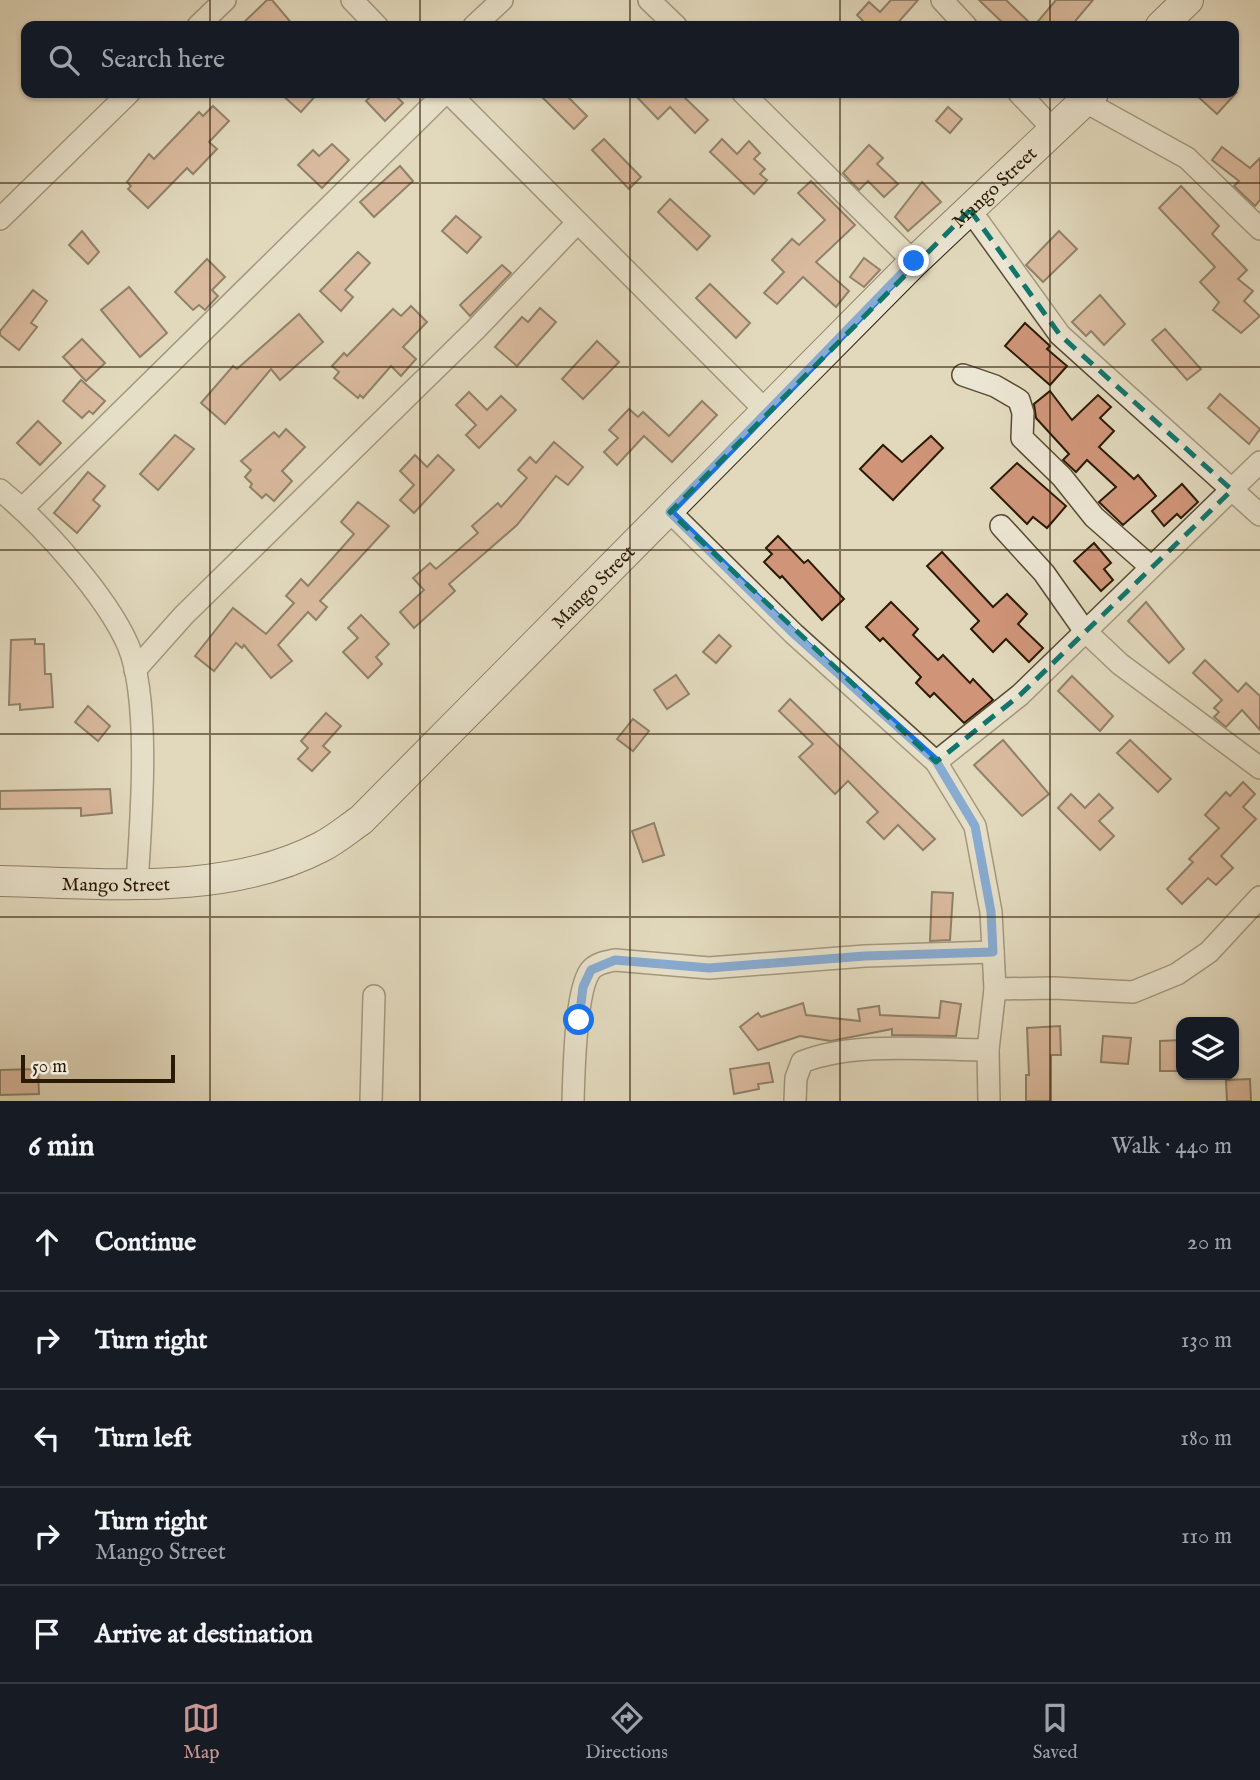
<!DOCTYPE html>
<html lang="en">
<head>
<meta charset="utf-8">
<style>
  :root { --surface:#171b24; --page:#20242c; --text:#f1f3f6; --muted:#9ea1a6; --line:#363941; --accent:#c59692 }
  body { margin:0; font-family:"IM FELL English",serif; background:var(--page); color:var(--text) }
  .controls { position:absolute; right:21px; bottom:21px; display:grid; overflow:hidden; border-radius:14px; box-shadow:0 2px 5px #0004 }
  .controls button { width:63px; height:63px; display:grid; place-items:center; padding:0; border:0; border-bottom:2px solid var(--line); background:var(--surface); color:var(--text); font:35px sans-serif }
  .scale { position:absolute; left:21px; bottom:18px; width:154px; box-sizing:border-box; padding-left:7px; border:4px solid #2b1a03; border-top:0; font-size:19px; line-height:24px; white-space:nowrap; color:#2b1a03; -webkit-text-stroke:5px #ece6d4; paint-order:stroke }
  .stop { position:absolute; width:21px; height:21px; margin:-16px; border:5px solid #1a73e8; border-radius:50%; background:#fff }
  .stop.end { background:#1a73e8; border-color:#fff; box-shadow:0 2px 7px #0008 }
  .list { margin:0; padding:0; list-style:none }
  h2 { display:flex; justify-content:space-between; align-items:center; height:91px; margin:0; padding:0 28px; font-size:30px }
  h2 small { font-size:23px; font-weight:400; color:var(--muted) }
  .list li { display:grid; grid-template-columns:46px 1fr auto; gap:21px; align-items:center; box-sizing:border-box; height:98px; padding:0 28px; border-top:2px solid var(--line) }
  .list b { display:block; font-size:26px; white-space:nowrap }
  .list p { margin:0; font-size:23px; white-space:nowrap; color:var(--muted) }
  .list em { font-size:23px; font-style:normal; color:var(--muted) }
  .icon { flex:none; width:38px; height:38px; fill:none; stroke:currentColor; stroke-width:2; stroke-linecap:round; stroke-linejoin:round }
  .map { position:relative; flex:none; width:1260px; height:1101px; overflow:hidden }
  .search { position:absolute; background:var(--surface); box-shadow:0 2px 5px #0004; left:21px; right:21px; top:21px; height:77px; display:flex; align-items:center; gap:18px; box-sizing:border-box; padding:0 24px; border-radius:14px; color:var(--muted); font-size:26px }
  .sheet { height:581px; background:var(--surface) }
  nav { display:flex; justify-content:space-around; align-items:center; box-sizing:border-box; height:98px; border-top:2px solid var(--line); background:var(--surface); font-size:19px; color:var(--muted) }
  nav a { display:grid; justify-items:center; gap:4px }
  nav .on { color:var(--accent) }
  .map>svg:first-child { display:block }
</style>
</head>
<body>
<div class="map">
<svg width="1260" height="1101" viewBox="0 0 1260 1101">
  <rect width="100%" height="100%" fill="#e2d9bd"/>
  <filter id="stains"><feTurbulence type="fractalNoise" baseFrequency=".00286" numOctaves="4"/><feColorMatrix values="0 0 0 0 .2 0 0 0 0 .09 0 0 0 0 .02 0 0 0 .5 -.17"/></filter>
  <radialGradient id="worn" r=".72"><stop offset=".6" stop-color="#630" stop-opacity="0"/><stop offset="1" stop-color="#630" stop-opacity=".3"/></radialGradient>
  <g fill="#d09579" stroke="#2b1a03" stroke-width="2">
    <path d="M267,0H272L294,26H240Z"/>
    <path d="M891,0H918L895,26H868L857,15L869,2L880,12Z"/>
    <path d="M979,0H1006L1033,26H1006Z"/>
    <path d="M1056,0H1093L1071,26H1034Z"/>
    <path d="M280,93H318L301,112Z"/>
    <path d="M374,93H393L403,103L385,121L366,101Z"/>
    <path d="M538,93H564L587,116L574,129Z"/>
    <path d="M633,93H684L682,95L708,120L695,133L670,107L658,119Z"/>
    <path d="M1194,93H1236L1217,114Z"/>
    <path d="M213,106L229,121L209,142L217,149L193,174L187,168L148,208L128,189L131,186L127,182L149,154L154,159L199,112L203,116Z"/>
    <path d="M948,107L962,119L950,133L936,121Z"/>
    <path d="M604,139L641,177L629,189L592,150Z"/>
    <path d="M722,139L737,154L749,141L760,153L754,159L765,169L760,174L767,180L754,194L710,152Z"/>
    <path d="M332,144L349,160L322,188L298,165L313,150L319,156Z"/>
    <path d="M869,145L883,158L877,164L898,184L884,197L868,181L859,190L843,173Z"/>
    <path d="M1222,147L1250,168L1260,158V200L1255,206L1234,186L1239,181L1212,160Z"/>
    <path d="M400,166L413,181L374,217L360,202Z"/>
    <path d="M811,181L855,225L816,262L849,291L836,307L803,277L777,304L764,293L784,272L772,260L792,239L799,245L825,220L798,193Z"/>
    <path d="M922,182L941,202L908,231L895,217Z"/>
    <path d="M1181,186L1219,226L1212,234L1247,270L1238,279L1253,291L1244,301L1260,316L1241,333L1213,310L1219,302L1200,282L1215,267L1159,208Z"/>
    <path d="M670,199L710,236L697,250L658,212Z"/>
    <path d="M456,216L481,237L467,253L442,231Z"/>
    <path d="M82,231L99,252L88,264L69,245Z"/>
    <path d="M1059,231L1077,249L1043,282L1026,265Z"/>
    <path d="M358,252L370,263L345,290L353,297L341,311L320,291Z"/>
    <path d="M864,258L880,270L864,287L850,277Z"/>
    <path d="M207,259L225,277L212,290L218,296L205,310L199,305L193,310L175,292Z"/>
    <path d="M502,265L511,273L470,316L460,305Z"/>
    <path d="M710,284L750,323L736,338L696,298Z"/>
    <path d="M129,287L167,333L140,357L101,310Z"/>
    <path d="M33,290L47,301L31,323L37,327L19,350L0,335V331Z"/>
    <path d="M1100,295L1125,324L1104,345L1091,331L1086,336L1072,322Z"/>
    <path d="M411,306L427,322L403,347L416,359L401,376L391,366L363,398L360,395L358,398L334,378L339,372L332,366L344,353L347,356L393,309L401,316Z"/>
    <path d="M540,308L556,322L517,366L495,347L522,317L528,322Z"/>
    <path d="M299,314L323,342L280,380L271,369L225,424L201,403L233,366L237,369Z"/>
    <path d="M1025,323L1050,346L1047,349L1067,366L1050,385L1005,346Z"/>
    <path d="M1165,329L1201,369L1187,380L1152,340Z"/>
    <path d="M82,339L105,363L86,381L63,357Z"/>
    <path d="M597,341L619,362L583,399L562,379Z"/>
    <path d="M81,380L105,401L93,414L89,411L82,418L63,401Z"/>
    <path d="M1050,391L1072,420L1098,395L1111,407L1100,418L1114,431L1099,447L1134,479L1138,475L1156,496L1123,525L1099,502L1116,487L1087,460L1076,472L1063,460L1069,454L1036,418L1034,404Z"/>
    <path d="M469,392L487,410L501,396L516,410L479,448L466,435L476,425L456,405Z"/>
    <path d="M1220,394L1260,429L1249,444L1208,408Z"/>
    <path d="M702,401L717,415L672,462L644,436L617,465L604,452L618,438L609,430L629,409L638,417L643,412L669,436Z"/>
    <path d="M38,421L61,443L40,465L17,443Z"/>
    <path d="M286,429L305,447L282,471L292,481L274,501L266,494L262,498L250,487L252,484L245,477L251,470L241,461L274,432L279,437Z"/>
    <path d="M175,435L194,449L158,490L140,474Z"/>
    <path d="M931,436L943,448L893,500L860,469L883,445L902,462Z"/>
    <path d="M554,442L583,467L568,485L556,476L517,525L449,584L455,591L414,628L400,612L424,590L413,578L430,563L436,569L478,533L472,526L498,503L501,507L527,478L518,470L530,457L536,463Z"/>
    <path d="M415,455L427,467L438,455L454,470L414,513L400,500L414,485L400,471Z"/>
    <path d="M1017,463L1066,506L1047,528L1033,517L1027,524L991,488Z"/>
    <path d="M88,472L105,486L93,500L100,506L77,533L54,513Z"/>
    <path d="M1182,484L1198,502L1181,518L1177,514L1164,526L1152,511Z"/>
    <path d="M358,502L389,526L320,601L327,607L316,620L308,612L278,645L292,661L271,678L244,645L242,648L236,643L214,671L195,656L233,608L266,634L294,603L286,596L301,579L308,586L354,534L341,522Z"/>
    <path d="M778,536L804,563L808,560L844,599L822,620L782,576L780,578L764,562L772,554L766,548Z"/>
    <path d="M1094,543L1111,563L1104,569L1113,580L1101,591L1074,561Z"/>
    <path d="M942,552L993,607L1007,594L1027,614L1018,624L1043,648L1029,662L1006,639L993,652L971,629L979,621L927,566Z"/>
    <path d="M891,602L918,629L913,635L938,660L943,655L970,683L973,679L993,700L964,723L934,693L930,697L916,683L921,677L883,638L880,641L866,627Z"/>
    <path d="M1146,602L1184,649L1169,663L1128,621Z"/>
    <path d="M361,615L389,644L376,657L382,664L368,678L343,652L358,638L348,628Z"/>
    <path d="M719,635L731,646L716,663L703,652Z"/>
    <path d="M35,639V644H44L45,674H51L53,707L20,710V704L9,705L11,640Z"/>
    <path d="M1205,660L1238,692L1246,683L1260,696V730L1242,710L1226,727L1214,717L1219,712L1214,708L1222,700L1193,673Z"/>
    <path d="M676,675L689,694L667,709L654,690Z"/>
    <path d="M1072,676L1113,716L1100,731L1058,691Z"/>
    <path d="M790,699L935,839L923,850L898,825L884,839L867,822L878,812L848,781L835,794L799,757L813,744L779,711Z"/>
    <path d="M88,706L110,726L98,741L75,722Z"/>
    <path d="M326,713L341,726L323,746L330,752L312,771L298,759L308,748L301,741Z"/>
    <path d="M633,719L649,731L633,751L617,739Z"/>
    <path d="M1003,740L1049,794L1022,816L974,765Z"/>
    <path d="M1130,740L1171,779L1158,792L1117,753Z"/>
    <path d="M1243,782L1255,794L1243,807L1256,819L1221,856L1233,868L1216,885L1208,878L1182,904L1167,889L1193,862L1189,859L1219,828L1205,815L1226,792L1230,796Z"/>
    <path d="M110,789L112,813L81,816V808L0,809V791Z"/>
    <path d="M1071,794L1085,808L1099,794L1113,808L1099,821L1114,836L1100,850L1058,808Z"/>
    <path d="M654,823L664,855L643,862L632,831Z"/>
    <path d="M932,892L953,893L950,940L930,941Z"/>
    <path d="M941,1001L961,1004L956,1036L892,1035V1029L831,1041L800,1036L758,1050L740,1027L758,1013L761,1017L803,1003L806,1015L860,1021L858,1009L879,1006L880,1015L939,1018Z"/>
    <path d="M1060,1026L1061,1055H1051V1101H1026V1075H1029L1027,1028Z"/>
    <path d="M1103,1036L1131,1038L1128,1064L1101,1062Z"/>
    <path d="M1181,1040V1071H1160V1041Z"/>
    <path d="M769,1063L773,1082L758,1084L759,1089L734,1094L730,1069Z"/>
    <path d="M38,1069L39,1094L0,1095V1070Z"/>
    <path d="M1250,1079L1251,1101H1227L1226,1080Z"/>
  </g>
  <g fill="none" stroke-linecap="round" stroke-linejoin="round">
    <g stroke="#594a32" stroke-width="24">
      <g id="minor">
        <path d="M352,0L377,26"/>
        <path d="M649,0L676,26"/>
        <path d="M942,0L966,26"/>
        <path d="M198,26L225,0"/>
        <path d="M474,26L502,0"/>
        <path d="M449,93L767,412"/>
        <path d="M743,93L914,262"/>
        <path d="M1019,93L1054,130"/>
        <path d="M1084,101L1187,158L1260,229"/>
        <path d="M970,210L1060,335L1260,515"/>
        <path d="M0,219L129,93"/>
        <path d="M963,375L995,386L1019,400L1023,413L1022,438L1062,477L1094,517L1151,567"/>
        <path d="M0,490C42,524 106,595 128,645C151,700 141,822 137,883"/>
        <path d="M23,508L445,93"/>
        <path d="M670,512L794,634L936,762L975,826L991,912L995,989L988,1050L989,1101"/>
        <path d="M1001,526L1044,573L1084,630L1120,664L1260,768"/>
        <path d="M135,670L184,615L476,329L576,224"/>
        <path d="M936,762L1020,695L1260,462"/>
        <path d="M995,989L1054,988L1133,992L1177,974L1209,952L1260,897"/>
        <path d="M371,1101L374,996"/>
        <path d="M573,1101C574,1072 575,993 590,971C596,963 606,962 615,960L709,968L865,956L993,952"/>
        <path d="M795,1101L796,1078L802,1062C855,1041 932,1050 988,1050"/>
      </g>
    </g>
    <g stroke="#2b1a03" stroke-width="32">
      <g id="secondary">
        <path d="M1161,26L1188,0"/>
        <path id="s1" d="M0,881C104,883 225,897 321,847C335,840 348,829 361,820L914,262L1093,93"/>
      </g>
    </g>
    <use href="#minor" stroke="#ece6d4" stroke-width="21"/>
    <use href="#secondary" stroke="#ece6d4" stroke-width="30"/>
  </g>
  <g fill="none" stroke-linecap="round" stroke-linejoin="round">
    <path stroke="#1a73e8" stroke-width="9" d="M579,1020L583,987L591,970L615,960L709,968L865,956L993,952L991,912L975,826L936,761L794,634L670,512L914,261"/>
  </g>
  <path d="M0 0H1260V1101H0ZM970,210L1060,335L1232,490L1020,695L936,762L670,512Z" fill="#e2d9bd" fill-opacity=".55" fill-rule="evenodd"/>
  <path fill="none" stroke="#0f766e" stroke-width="5" stroke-dasharray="14 9" stroke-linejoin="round" d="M970,210L1060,335L1232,490L1020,695L936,762L670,512Z"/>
  <path fill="none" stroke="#2b1a03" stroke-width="2" stroke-opacity="0.55" d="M210,0V26M420,0V26M630,0V26M840,0V26M1050,0V26M210,93V1101M420,93V1101M630,93V1101M840,93V1101M1050,93V1101M0,183H1260M0,367H1260M0,550H1260M0,734H1260M0,917H1260"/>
  <g text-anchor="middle" stroke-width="5" stroke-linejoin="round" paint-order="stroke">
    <g font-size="19" fill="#2b1a03" stroke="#ece6d4">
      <text dy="7" stroke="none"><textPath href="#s1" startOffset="1270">Mango Street</textPath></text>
      <text dy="7" stroke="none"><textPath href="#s1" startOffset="704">Mango Street</textPath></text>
      <text dy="7" stroke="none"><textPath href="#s1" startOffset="116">Mango Street</textPath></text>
    </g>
  </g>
  <rect width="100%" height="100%" filter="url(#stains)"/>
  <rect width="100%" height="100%" fill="url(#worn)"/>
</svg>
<div class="controls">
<button><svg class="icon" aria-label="layers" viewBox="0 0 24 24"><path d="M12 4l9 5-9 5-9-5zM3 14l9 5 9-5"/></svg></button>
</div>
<div class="scale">50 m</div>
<div class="stop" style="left:579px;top:1020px"></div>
<div class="stop end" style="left:914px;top:261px"></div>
<div class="search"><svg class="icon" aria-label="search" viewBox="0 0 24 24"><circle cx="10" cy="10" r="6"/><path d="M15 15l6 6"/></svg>Search here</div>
</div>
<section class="sheet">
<h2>6 min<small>Walk · 440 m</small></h2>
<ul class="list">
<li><svg class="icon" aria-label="ahead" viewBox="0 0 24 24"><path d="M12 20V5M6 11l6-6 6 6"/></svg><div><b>Continue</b></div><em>20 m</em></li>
<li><svg class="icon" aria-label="right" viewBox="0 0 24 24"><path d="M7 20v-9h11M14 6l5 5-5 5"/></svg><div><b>Turn right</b></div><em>130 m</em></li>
<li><svg class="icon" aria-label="left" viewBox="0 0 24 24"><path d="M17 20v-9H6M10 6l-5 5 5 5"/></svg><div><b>Turn left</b></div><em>180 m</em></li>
<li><svg class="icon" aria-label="right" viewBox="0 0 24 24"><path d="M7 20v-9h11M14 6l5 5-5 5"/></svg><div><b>Turn right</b><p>Mango Street</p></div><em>110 m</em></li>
<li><svg class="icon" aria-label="arrive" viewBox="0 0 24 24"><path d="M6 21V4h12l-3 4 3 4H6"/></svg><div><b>Arrive at destination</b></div></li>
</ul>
</section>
<nav>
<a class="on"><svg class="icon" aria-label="map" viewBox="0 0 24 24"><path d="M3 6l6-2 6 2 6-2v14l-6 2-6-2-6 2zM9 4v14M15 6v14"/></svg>Map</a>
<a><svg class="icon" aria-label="directions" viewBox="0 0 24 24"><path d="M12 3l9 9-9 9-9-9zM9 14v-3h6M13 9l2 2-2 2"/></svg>Directions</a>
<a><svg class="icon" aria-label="saved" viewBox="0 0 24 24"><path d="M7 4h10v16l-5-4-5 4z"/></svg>Saved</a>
</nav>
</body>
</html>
